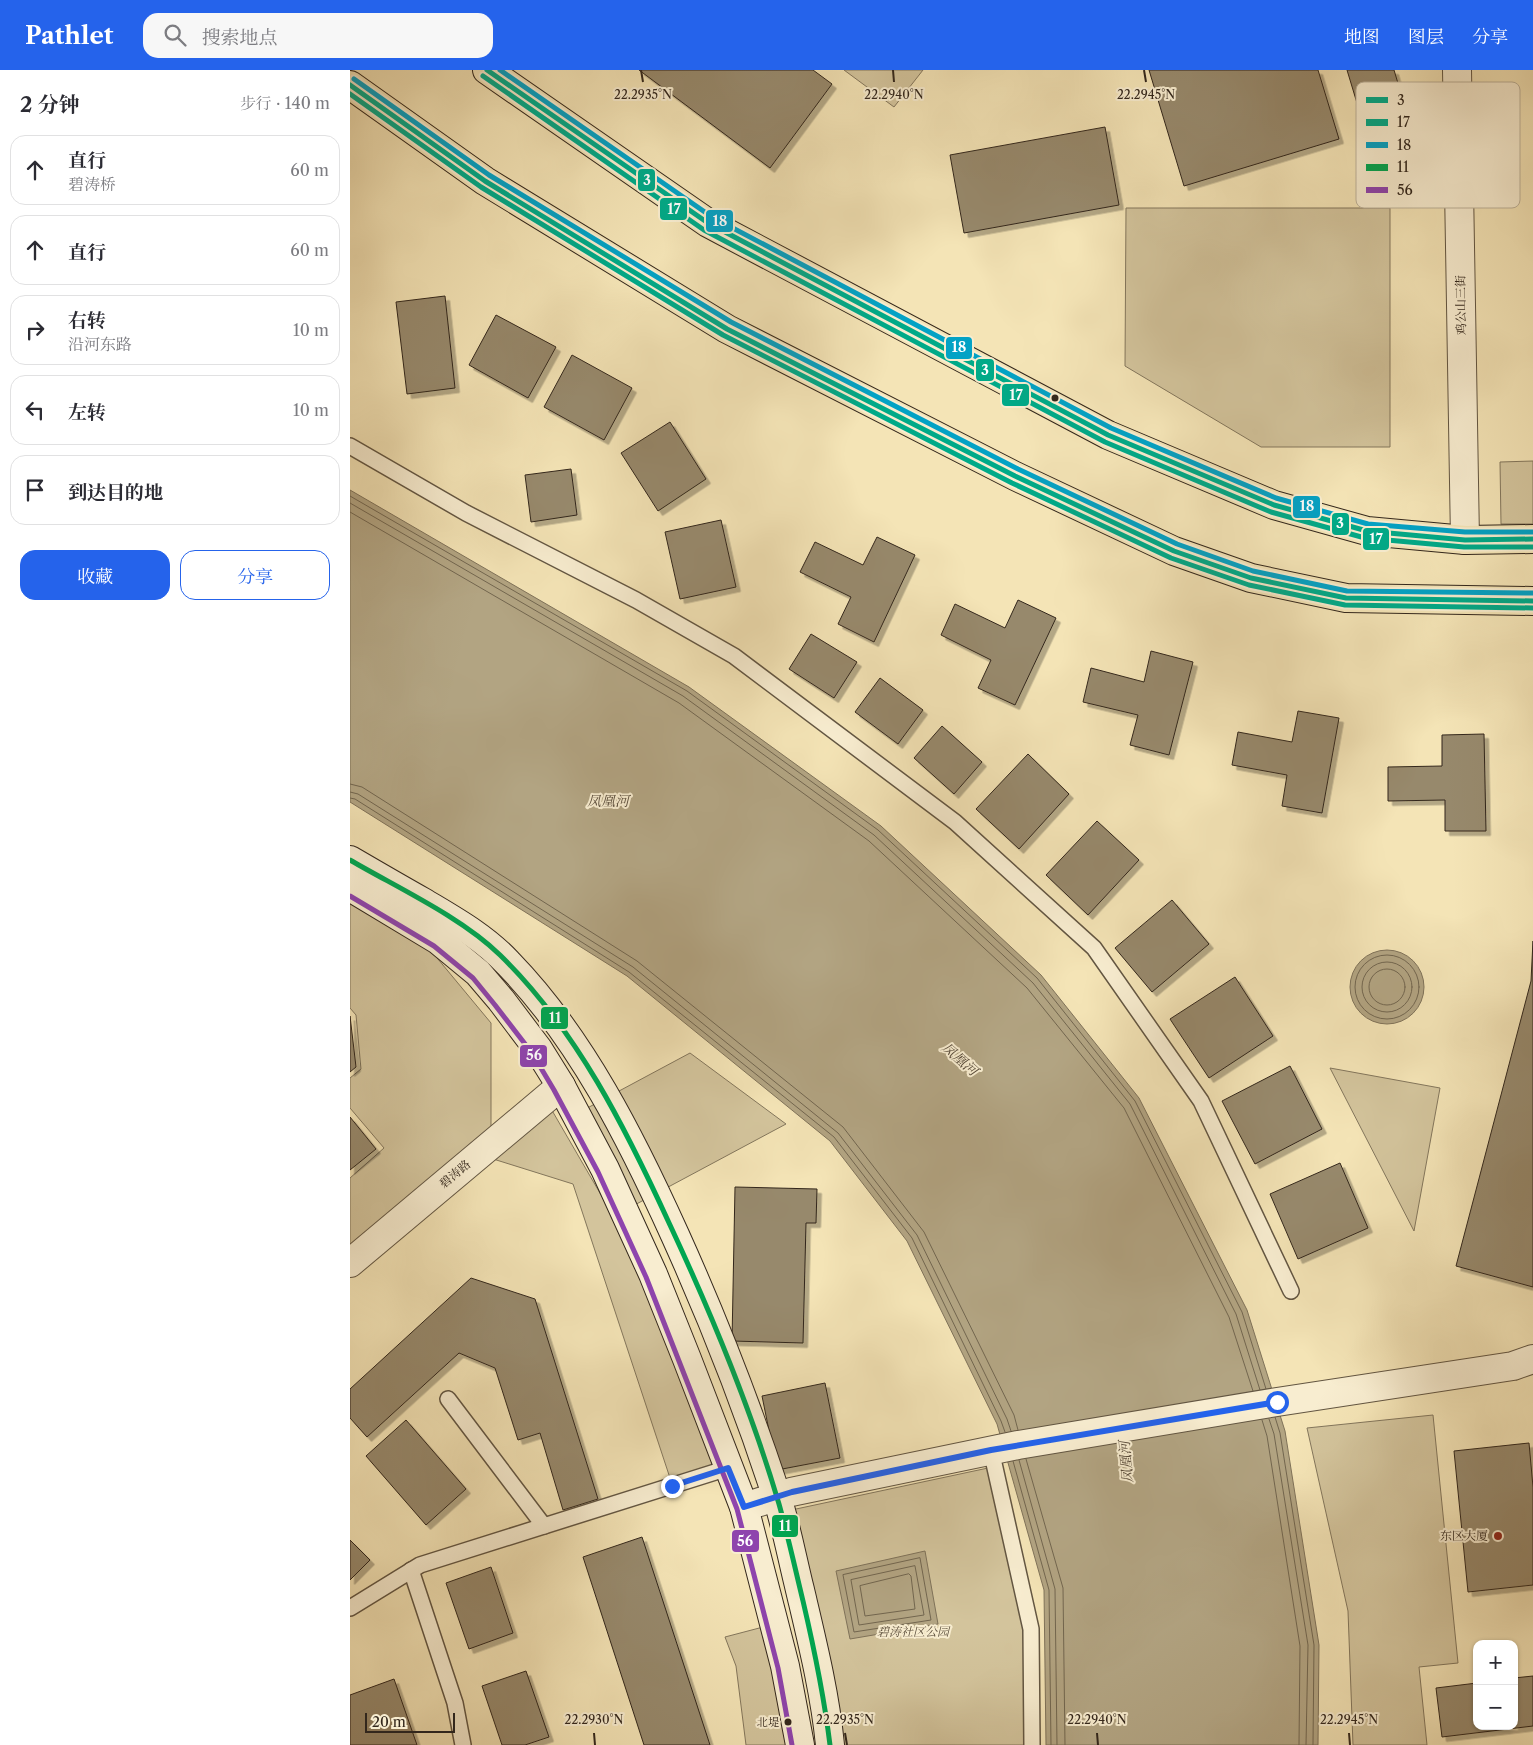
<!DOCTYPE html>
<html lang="zh">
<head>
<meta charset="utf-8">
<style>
  :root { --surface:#fff; --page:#f7f7f7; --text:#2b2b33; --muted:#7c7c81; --line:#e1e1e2; --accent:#2563eb }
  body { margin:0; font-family:"Libre Caslon Text","Noto Serif SC",serif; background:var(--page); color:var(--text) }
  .controls { position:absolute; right:15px; bottom:15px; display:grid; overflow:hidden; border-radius:10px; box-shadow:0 1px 4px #0004 }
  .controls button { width:45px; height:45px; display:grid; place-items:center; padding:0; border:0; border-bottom:1px solid var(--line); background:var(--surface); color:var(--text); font:25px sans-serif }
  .scale { position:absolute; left:15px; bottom:12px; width:90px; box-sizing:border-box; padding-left:5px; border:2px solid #33271c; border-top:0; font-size:14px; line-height:18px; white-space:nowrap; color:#33271c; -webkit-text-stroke:4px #f8edd0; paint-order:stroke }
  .stop { position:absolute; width:15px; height:15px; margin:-11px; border:4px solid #2563eb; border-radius:50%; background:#fff }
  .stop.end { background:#2563eb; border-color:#fff; box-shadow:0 1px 5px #0008 }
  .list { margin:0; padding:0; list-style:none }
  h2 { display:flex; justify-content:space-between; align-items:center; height:65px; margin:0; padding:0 20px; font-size:21px }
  h2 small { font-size:16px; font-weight:400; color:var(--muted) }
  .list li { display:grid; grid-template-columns:32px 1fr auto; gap:15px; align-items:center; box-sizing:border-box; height:70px; margin:0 10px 10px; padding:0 10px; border:1px solid var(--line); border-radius:15px }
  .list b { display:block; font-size:19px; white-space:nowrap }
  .list p { margin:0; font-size:16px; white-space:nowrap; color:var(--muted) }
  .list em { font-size:16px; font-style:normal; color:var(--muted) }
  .actions { display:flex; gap:10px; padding:15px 20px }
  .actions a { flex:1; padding:11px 0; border:1px solid var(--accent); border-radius:15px; text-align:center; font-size:18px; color:var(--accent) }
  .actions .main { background:var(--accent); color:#fff }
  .icon { flex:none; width:28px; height:28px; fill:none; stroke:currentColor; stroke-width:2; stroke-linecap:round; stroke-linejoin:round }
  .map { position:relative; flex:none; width:1183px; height:1675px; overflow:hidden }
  header { display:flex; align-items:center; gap:30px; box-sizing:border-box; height:70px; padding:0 25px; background:var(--accent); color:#fff }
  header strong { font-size:24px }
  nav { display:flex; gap:28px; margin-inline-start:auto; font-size:18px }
  .search { width:350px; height:45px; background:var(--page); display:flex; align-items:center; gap:12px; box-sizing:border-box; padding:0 18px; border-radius:15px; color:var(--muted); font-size:19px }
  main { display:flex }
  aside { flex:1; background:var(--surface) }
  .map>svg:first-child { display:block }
</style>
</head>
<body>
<header>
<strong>Pathlet</strong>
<div class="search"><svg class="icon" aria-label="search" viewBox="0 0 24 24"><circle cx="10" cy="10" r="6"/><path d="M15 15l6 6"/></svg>搜索地点</div>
<nav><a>地图</a><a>图层</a><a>分享</a></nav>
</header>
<main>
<aside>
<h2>2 分钟<small>步行 · 140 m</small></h2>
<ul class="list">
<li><svg class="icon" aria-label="ahead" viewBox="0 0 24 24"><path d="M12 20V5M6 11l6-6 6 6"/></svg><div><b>直行</b><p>碧涛桥</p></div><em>60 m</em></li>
<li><svg class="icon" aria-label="ahead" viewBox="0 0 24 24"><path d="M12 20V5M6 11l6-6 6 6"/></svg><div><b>直行</b></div><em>60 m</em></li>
<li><svg class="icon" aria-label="right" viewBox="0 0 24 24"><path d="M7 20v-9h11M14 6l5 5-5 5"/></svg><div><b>右转</b><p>沿河东路</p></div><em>10 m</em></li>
<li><svg class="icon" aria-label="left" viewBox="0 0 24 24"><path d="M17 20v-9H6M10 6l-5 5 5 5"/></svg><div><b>左转</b></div><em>10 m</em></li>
<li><svg class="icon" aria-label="arrive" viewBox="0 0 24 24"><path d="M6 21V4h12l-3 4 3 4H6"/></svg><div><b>到达目的地</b></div></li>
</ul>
<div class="actions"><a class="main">收藏</a><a>分享</a></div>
</aside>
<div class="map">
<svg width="1183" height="1675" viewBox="0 0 1183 1675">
  <defs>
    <filter id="shadow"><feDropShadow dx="4.5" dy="4.5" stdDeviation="0" flood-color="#0004"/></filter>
  </defs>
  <rect width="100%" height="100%" fill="#f4e4b6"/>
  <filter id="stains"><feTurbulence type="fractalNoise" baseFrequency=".004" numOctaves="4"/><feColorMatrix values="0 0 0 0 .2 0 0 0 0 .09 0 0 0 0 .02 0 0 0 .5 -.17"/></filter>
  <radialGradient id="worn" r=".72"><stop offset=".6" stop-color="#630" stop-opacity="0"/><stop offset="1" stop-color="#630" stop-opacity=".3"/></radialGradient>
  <g fill="#d3c49c" stroke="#83765c">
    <path d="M494,0H573L544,37Z"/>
    <path d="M776,138H1040V377H911L775,296Z"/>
    <path d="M1183,391V454H1151L1150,392Z"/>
    <path d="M0,832L73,871L141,953V1070L0,1186V1108L34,1078L0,1038V1008L11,999L6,945L0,938Z"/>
    <path d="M340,983L436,1054L279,1138L228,1043Z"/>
    <path d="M980,998L1090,1018L1064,1161Z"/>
    <path d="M200,1037L308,1223L390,1388L320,1408L223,1114L140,1088Z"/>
    <path d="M1083,1345L1108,1593L1069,1597L1077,1675H1003L998,1541L957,1358Z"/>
    <path d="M638,1398L675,1559L676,1675H469L432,1442Z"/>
    <path d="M436,1551L457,1675H396L386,1596L375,1567Z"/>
  </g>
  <g fill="#b2a482" stroke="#7f7259">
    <path d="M0,420L339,617L531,756L691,905L789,1028L897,1240L935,1361L969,1575L968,1675H696L694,1520L647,1354L557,1171L480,1071L277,906L0,732Z"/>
    <circle cx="1037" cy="917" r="37"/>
    <path d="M575,1481L588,1554L500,1569L486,1501Z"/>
  </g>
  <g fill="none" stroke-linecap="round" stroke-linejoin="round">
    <g stroke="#72664f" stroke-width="1">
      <path d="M0,426L337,621L528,760L687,908L785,1031L892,1242L916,1319"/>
      <path d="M0,433L333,626L524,765L683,913L780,1034L886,1244L910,1320"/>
      <path d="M0,442L329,633L519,771L677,918L774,1038L879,1247L903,1321"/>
      <path d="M0,714L12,717L287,891L493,1057L574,1162L664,1345L668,1360"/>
      <path d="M0,722L8,724L283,897L488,1063L567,1165L657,1349L661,1361"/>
      <path d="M0,728L5,729L279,902L484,1067L562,1168L651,1351L655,1362"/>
      <circle cx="1037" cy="917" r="32"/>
      <circle cx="1037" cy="917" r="25"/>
      <circle cx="1037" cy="917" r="18"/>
      <path d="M925,1347L930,1363L964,1575L963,1675"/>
      <path d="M919,1349L924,1364L958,1575L956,1675"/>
      <path d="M912,1350L917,1366L950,1576L949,1675"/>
      <path d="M676,1389L713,1518L715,1675"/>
      <path d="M669,1390L705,1519L707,1675"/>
      <path d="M663,1391L699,1520L701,1675"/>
      <path d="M570,1488L581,1550L504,1562L493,1505Z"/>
      <path d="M565,1496L574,1545L509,1555L501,1510Z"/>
      <path d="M559,1504L561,1506L565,1539L515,1546L510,1516Z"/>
    </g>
  </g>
  <g fill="#97896c" stroke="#33271c" filter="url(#shadow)">
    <path d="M289,0H463L482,14L420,98Z"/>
    <path d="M799,0H968L989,69L834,116Z"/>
    <path d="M997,0H1044L1056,40L1013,53Z"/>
    <path d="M755,57L769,135L614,163L600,85Z"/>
    <path d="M95,226L105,318L57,324L46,232Z"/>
    <path d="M146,245L206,277L178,328L119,295Z"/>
    <path d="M222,285L282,318L254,370L194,337Z"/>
    <path d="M320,352L356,409L308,441L271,383Z"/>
    <path d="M221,399L227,445L181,452L175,405Z"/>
    <path d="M371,450L386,517L330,529L315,462Z"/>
    <path d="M527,467L565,485L524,572L488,554L501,527L450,502L465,472L513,495Z"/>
    <path d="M668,530L706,548L665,635L628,618L641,590L591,565L605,534L655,558Z"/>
    <path d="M461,564L507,592L484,628L439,599Z"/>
    <path d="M801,581L843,592L819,685L780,675L788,645L733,632L741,598L794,612Z"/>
    <path d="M530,608L573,640L548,674L505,642Z"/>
    <path d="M948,641L989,648L972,743L932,736L937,705L882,695L888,662L942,672Z"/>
    <path d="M592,656L632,692L604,724L564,688Z"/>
    <path d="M1134,664L1136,761H1095V730L1038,731V697L1092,696V665Z"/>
    <path d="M678,684L719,724L669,779L626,739Z"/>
    <path d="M747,751L789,790L738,845L696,805Z"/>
    <path d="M822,830L859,874L802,922L765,878Z"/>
    <path d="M1183,871V1217L1106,1196L1181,911Z"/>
    <path d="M885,907L923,966L859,1008L820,949Z"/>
    <path d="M0,946L6,997L0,1002Z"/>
    <path d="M940,996L972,1059L905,1094L872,1031Z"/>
    <path d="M0,1047L26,1079L0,1100Z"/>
    <path d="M990,1093L1018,1158L948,1189L920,1124Z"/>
    <path d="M385,1117L467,1119L466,1153H456L453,1273L382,1271Z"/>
    <path d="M121,1208L185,1229L248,1429L213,1440L190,1363L168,1370L145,1298L109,1283L17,1367L0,1348V1319Z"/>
    <path d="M475,1313L490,1388L427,1400L412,1326Z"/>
    <path d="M56,1350L116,1419L76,1455L16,1386Z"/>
    <path d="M1179,1373L1183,1417V1515L1118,1522L1104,1381Z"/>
    <path d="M292,1467L360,1675H294L233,1487Z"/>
    <path d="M0,1470L20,1490L0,1510Z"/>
    <path d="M141,1497L163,1563L119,1579L96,1513Z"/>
    <path d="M176,1601L199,1667L175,1675H152L132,1616Z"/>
    <path d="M1183,1606V1656L1092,1667L1086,1618L1127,1613V1656H1164V1608Z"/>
    <path d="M44,1609L67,1675H0V1625Z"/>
  </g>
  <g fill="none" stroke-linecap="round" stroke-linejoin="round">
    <g stroke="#635642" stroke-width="18">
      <g id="lane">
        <path d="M0,376L116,443L286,530L384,586L605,752L744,878L851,1031L941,1221"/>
        <path d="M98,1329L194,1456"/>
        <path d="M641,1380L681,1559L682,1675"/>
        <path d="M61,1500L105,1633L113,1675"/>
        <path d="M0,1538L70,1495L378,1398"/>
      </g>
    </g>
    <g stroke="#635642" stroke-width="30">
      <g id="street">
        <path d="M1107,0L1115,470"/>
        <path d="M0,1193L211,1016"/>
        <path d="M394,1437L441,1422L668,1375L927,1332L1163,1296L1183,1289"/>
      </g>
    </g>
    <g stroke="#33271c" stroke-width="30">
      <g id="secondary">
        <path d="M0,790C24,804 48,818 73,832C103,850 134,867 158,893C231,968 282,1070 325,1165C363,1249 397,1336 426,1424C436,1455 442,1488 450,1520C462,1571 475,1623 480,1675"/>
        <path d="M0,817L88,870L128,903L151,930L188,979L211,1016L255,1099L303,1204L337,1289L394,1437L435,1596L450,1675"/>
      </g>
    </g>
    <g stroke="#33271c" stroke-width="30">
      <g id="primary">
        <path d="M137,0L358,153L758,365L924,435L1017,461L1115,470L1183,469"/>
        <path d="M0,15L135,111L377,259L665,406L824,481L901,508L996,528L1183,531"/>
      </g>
    </g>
    <use href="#lane" stroke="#f8edd0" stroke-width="15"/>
    <use href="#street" stroke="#f8edd0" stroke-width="28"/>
    <use href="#secondary" stroke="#f8edd0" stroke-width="28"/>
    <use href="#primary" stroke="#f4e4b6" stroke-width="28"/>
    <g stroke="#f8edd0" stroke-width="9">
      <g id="bus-1">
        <path d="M137,0L358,153L758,365L924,435L1017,461L1115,470L1183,469"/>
        <path d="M0,15L135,111L377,259L665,406L824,481L901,508L996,528L1183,531"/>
      </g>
    </g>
    <g stroke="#f8edd0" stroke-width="9">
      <g id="bus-2">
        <path d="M133,6L354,160L755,372L921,442L1015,468L1114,477H1183"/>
        <path d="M0,24L131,117L373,265L662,413L821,488L899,515L995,535L1183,538"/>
      </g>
    </g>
    <g stroke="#f8edd0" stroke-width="9">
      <g id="bus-3">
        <path d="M150,0L362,147L761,358L926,428L1018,454L1115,462H1183"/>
        <path d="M4,9L139,105L381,252L668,399L827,474L903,501L997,521L1183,523"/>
      </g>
    </g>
    <g stroke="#f8edd0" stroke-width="9">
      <path id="bus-4" d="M0,790C48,818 111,847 150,885C227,960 276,1059 320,1155C362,1245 401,1339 429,1434C438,1466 445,1498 453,1531C464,1578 474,1626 480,1675"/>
    </g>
    <g stroke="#f8edd0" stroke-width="9">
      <path id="bus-5" d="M0,826L84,876L123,908L145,935L182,983L204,1020L248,1102L296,1207L387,1439L428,1598L442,1675"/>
    </g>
    <use href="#bus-1" stroke="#0a8" stroke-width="5"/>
    <use href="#bus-2" stroke="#0a8" stroke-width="5"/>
    <use href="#bus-3" stroke="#03a2c5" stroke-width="5"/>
    <use href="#bus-4" stroke="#00a651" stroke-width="5"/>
    <use href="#bus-5" stroke="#8e44ad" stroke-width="5"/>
  </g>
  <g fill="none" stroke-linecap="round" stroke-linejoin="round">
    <path stroke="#2563eb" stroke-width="6" d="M322,1416L378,1398L394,1437L442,1422L641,1380L927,1332"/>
  </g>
  <path fill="none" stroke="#33271c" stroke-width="2" d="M291,0L293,12M543,0L544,12M794,0L796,12M244,1663L245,1675M495,1663L497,1675M747,1663L748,1675M999,1663L1000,1675"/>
  <g fill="#33271c" stroke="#f8edd0" stroke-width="2">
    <circle cx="705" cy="328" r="4.5"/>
    <circle cx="438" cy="1652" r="4.5"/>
  </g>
  <circle fill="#8f2418" stroke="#f8edd0" stroke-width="2" cx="1148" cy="1466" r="5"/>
  <g text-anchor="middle" stroke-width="4" stroke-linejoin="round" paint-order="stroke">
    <g font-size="11" fill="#33271c" stroke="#f8edd0" text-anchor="end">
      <text x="429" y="1656">北堤</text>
    </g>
    <g font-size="12" fill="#33271c" stroke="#f8edd0">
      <text transform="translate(1111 235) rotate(-91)" y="4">鸡公山三街</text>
      <text transform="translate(105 1104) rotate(-40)" y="4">碧涛路</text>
    </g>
    <g font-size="12" fill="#33271c" stroke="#f8edd0" text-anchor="end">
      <text x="1138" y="1470">东区大厦</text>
    </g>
    <g font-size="12" font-style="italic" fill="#5b4e3c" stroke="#f8edd0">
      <text x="563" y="1566">碧涛社区公园</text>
    </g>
    <g font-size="14" font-style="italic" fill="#594c3b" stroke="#f8edd0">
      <text x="258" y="736">凤凰河</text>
      <text transform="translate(610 989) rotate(41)" y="5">凤凰河</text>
      <text transform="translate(776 1392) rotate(-95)" y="5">凤凰河</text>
    </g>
  </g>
  <rect x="1006" y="12" width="164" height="126" rx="8" fill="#f8edd0" stroke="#bdb29a" stroke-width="1"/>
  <rect x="1016" y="27" width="22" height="6" fill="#0a8"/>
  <rect x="1016" y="49" width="22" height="7" fill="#0a8"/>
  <rect x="1016" y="72" width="22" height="6" fill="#03a2c5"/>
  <rect x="1016" y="94" width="22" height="7" fill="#00a651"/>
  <rect x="1016" y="117" width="22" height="6" fill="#8e44ad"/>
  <g font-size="14" fill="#33271c">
    <text x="1047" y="35">3</text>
    <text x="1047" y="57">17</text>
    <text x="1047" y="80">18</text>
    <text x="1047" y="102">11</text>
    <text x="1047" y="125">56</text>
  </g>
  <g font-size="12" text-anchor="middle" fill="#33271c" stroke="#f8edd0" stroke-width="4" stroke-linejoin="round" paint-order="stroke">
    <text x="293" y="29">22.2935°N</text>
    <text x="544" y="29">22.2940°N</text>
    <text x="796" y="29">22.2945°N</text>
    <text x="244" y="1654">22.2930°N</text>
    <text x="495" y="1654">22.2935°N</text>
    <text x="747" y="1654">22.2940°N</text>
    <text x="999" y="1654">22.2945°N</text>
  </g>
  <g stroke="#f8edd0" stroke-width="2">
    <rect x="287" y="98" width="19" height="24" rx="5" fill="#0a8"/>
    <rect x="309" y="127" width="29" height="24" rx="5" fill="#0a8"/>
    <rect x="355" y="139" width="29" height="24" rx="5" fill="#03a2c5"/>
    <rect x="595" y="266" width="28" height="24" rx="5" fill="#03a2c5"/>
    <rect x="625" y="288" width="20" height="24" rx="5" fill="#0a8"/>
    <rect x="651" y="313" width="29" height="24" rx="5" fill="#0a8"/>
    <rect x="942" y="425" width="29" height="24" rx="5" fill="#03a2c5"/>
    <rect x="981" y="442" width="19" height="24" rx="5" fill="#0a8"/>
    <rect x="1012" y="457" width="28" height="24" rx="5" fill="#0a8"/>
    <rect x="190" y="936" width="29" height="24" rx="5" fill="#00a651"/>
    <rect x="169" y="974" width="29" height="24" rx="5" fill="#8e44ad"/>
    <rect x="421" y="1444" width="28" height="24" rx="5" fill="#00a651"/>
    <rect x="381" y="1459" width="29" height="24" rx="5" fill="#8e44ad"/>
  </g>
  <g font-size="14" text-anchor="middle" font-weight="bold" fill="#fff">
    <text x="297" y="115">3</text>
    <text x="324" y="144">17</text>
    <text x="370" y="156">18</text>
    <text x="609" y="282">18</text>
    <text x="635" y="305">3</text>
    <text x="666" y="330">17</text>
    <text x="957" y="441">18</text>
    <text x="990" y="458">3</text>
    <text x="1026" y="474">17</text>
    <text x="205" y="953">11</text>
    <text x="184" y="990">56</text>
    <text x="435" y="1461">11</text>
    <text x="395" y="1476">56</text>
  </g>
  <rect width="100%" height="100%" filter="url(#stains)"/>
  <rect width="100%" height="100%" fill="url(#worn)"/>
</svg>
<div class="controls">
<button>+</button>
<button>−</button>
</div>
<div class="scale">20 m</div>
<div class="stop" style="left:927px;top:1332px"></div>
<div class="stop end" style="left:322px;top:1416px"></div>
</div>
</main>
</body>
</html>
